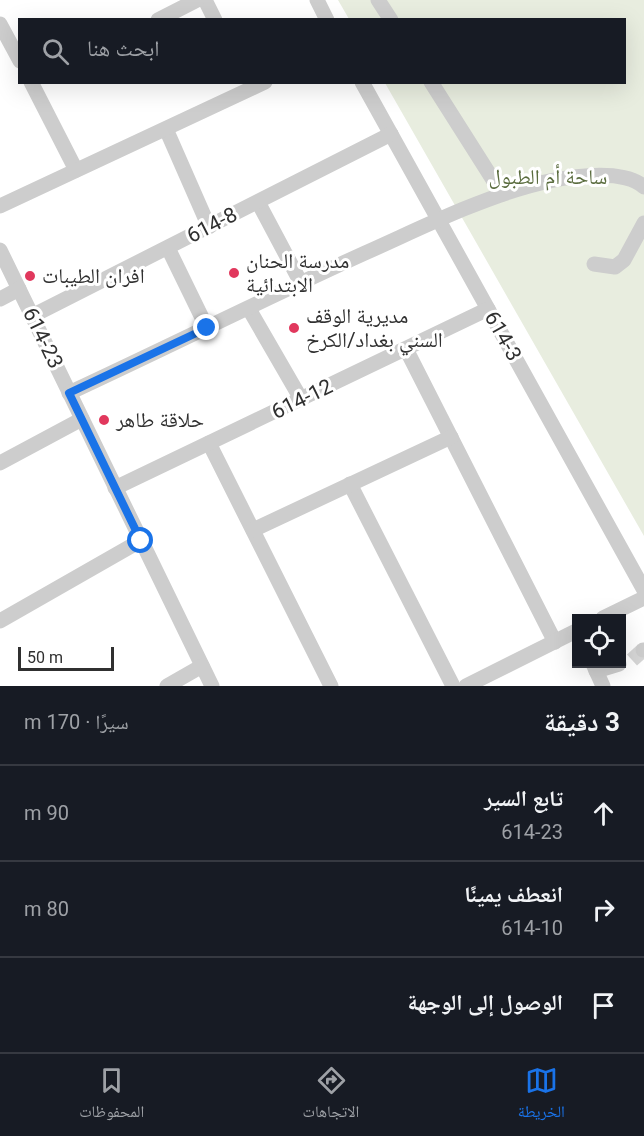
<!DOCTYPE html>
<html lang="ar">
<head>
<meta charset="utf-8">
<style>
  :root { --surface:#171b24; --page:#20242c; --text:#f1f3f6; --muted:#9ea1a6; --line:#363941; --accent:#1a73e8 }
  body { margin:0; font-family:Roboto,"Noto Naskh Arabic",sans-serif; background:var(--page); color:var(--text); direction:rtl }
  .controls { position:absolute; right:18px; bottom:18px; display:grid; overflow:hidden; border-radius:0px; box-shadow:0 6px 24px #0002 }
  .controls button { width:54px; height:54px; display:grid; place-items:center; padding:0; border:0; border-bottom:2px solid var(--line); background:var(--surface); color:var(--text); font:30px sans-serif }
  .scale { position:absolute; left:18px; bottom:15px; width:96px; box-sizing:border-box; padding-left:6px; border:3px solid #303030; border-top:0; font-size:16px; line-height:21px; white-space:nowrap; color:#303030; -webkit-text-stroke:4px #fff; paint-order:stroke }
  .stop { position:absolute; width:18px; height:18px; margin:-14px; border:4px solid #1a73e8; border-radius:50%; background:#fff }
  .stop.end { background:#1a73e8; border-color:#fff; box-shadow:0 2px 6px #0008 }
  .list { margin:0; padding:0; list-style:none }
  h2 { display:flex; justify-content:space-between; align-items:center; height:78px; margin:0; padding:0 24px; font-size:26px }
  h2 small { font-size:20px; font-weight:400; color:var(--muted) }
  .list li { display:grid; grid-template-columns:39px 1fr auto; gap:18px; align-items:center; box-sizing:border-box; height:96px; padding:0 24px; border-top:2px solid var(--line) }
  .list b { display:block; font-size:22px; white-space:nowrap }
  .list p { margin:0; font-size:20px; white-space:nowrap; color:var(--muted) }
  .list em { font-size:20px; font-style:normal; color:var(--muted) }
  .icon { flex:none; width:33px; height:33px; fill:none; stroke:currentColor; stroke-width:2; stroke-linecap:round; stroke-linejoin:round }
  .map { position:relative; flex:none; width:644px; height:686px; overflow:hidden; direction:ltr }
  .search { position:absolute; background:var(--surface); box-shadow:0 6px 24px #0002; left:18px; right:18px; top:18px; height:66px; display:flex; align-items:center; gap:15px; box-sizing:border-box; padding:0 21px; border-radius:0px; color:var(--muted); font-size:22px }
  .sheet { height:366px; background:var(--surface) }
  nav { display:flex; justify-content:space-around; align-items:center; box-sizing:border-box; height:84px; border-top:2px solid var(--line); background:var(--surface); font-size:16px; color:var(--muted) }
  nav a { display:grid; justify-items:center; gap:3px }
  nav .on { color:var(--accent) }
  .map>svg:first-child { display:block }
</style>
</head>
<body>
<div class="map">
<svg width="644" height="686" viewBox="0 0 644 686">
  <rect width="100%" height="100%" fill="#fff"/>
  <path fill="#e8eddf" d="M338,0H644V536L385,83L624,82V20L349,19Z"/>
  <g fill="none" stroke-linecap="round" stroke-linejoin="round">
    <path stroke="#d6d6d6" stroke-width="15" stroke-dasharray="15 8" stroke-linecap="butt" d="M632,660L643,650"/>
    <g stroke="#cdcdcd" stroke-width="15">
      <path d="M205,0L215,20"/>
      <path d="M317,0L327,20"/>
      <path d="M378,0L391,20"/>
      <path d="M158,20L197,0"/>
      <path d="M0,24L20,61"/>
      <path d="M31,82L76,170"/>
      <path d="M362,82L644,590"/>
      <path d="M431,82L502,194"/>
      <path d="M166,129L209,227"/>
      <path d="M258,202L301,283"/>
      <path d="M0,206L265,82"/>
      <path d="M168,248L207,328"/>
      <path d="M0,250L212,686"/>
      <path d="M594,264L615,267L624,260L644,223"/>
      <path d="M0,299L19,289"/>
      <path d="M249,309L301,399"/>
      <path d="M32,316L391,134"/>
      <path d="M406,349L555,642"/>
      <path d="M69,393C168,347 266,298 365,253C419,229 472,202 529,186C557,178 621,166 644,187"/>
      <path d="M209,443L331,686"/>
      <path d="M0,463L82,419"/>
      <path d="M350,484L453,686"/>
      <path d="M115,488L488,309"/>
      <path d="M253,530L451,437"/>
      <path d="M603,618L644,598"/>
      <path d="M0,621L140,541"/>
      <path d="M643,650H644"/>
      <path d="M593,664L603,686"/>
      <path d="M596,671L619,664"/>
      <path d="M167,686L202,666"/>
      <path d="M466,686L576,631"/>
    </g>
  </g>
  <g fill="none" stroke-linecap="round" stroke-linejoin="round">
    <path stroke="#1a73e8" stroke-width="8" d="M141,541L69,393L207,328"/>
  </g>
  <g fill="#e1385d" stroke="#fff" stroke-width="2">
    <circle cx="234" cy="273" r="6"/>
    <circle cx="30" cy="276" r="6"/>
    <circle cx="294" cy="328" r="6"/>
    <circle cx="104" cy="420" r="6"/>
  </g>
  <g text-anchor="middle" stroke-width="6" stroke-linejoin="round" paint-order="stroke">
    <g font-size="21" fill="#5a6c3e" stroke="#fff">
      <text x="548" y="184">ساحة أم الطبول</text>
    </g>
    <g font-size="21" fill="#303030" stroke="#fff">
      <text transform="translate(212 225) rotate(-27)" y="7">614-8</text>
      <text transform="translate(503 336) rotate(61)" y="7">614-3</text>
      <text transform="translate(43 338) rotate(64)" y="7">614-23</text>
      <text transform="translate(302 399) rotate(-26)" y="7">614-12</text>
    </g>
    <g font-size="21" fill="#303030" stroke="#fff" text-anchor="start">
      <text x="246" y="268">مدرسة الحنان<tspan x="246" dy="24">الابتدائية</tspan></text>
      <text x="42" y="283">افران الطيبات</text>
      <text x="306" y="323">مديرية الوقف<tspan x="306" dy="24">السني بغداد/الكرخ</tspan></text>
      <text x="116" y="427">حلاقة طاهر</text>
    </g>
  </g>
</svg>
<div class="controls">
<button><svg class="icon" aria-label="locate" viewBox="0 0 24 24"><circle cx="12" cy="12" r="6"/><path d="M12 2v4M12 18v4M2 12h4M18 12h4"/></svg></button>
</div>
<div class="scale">50 m</div>
<div class="stop" style="left:141px;top:541px"></div>
<div class="stop end" style="left:207px;top:328px"></div>
<div class="search"><svg class="icon" aria-label="search" viewBox="0 0 24 24"><circle cx="10" cy="10" r="6"/><path d="M15 15l6 6"/></svg>ابحث هنا</div>
</div>
<section class="sheet">
<h2>3 دقيقة<small>سيرًا · 170 m</small></h2>
<ul class="list">
<li><svg class="icon" aria-label="ahead" viewBox="0 0 24 24"><path d="M12 20V5M6 11l6-6 6 6"/></svg><div><b>تابع السير</b><p>614-23</p></div><em>90 m</em></li>
<li><svg class="icon" aria-label="right" viewBox="0 0 24 24"><path d="M7 20v-9h11M14 6l5 5-5 5"/></svg><div><b>انعطف يمينًا</b><p>614-10</p></div><em>80 m</em></li>
<li><svg class="icon" aria-label="arrive" viewBox="0 0 24 24"><path d="M6 21V4h12l-3 4 3 4H6"/></svg><div><b>الوصول إلى الوجهة</b></div></li>
</ul>
</section>
<nav>
<a class="on"><svg class="icon" aria-label="map" viewBox="0 0 24 24"><path d="M3 6l6-2 6 2 6-2v14l-6 2-6-2-6 2zM9 4v14M15 6v14"/></svg>الخريطة</a>
<a><svg class="icon" aria-label="directions" viewBox="0 0 24 24"><path d="M12 3l9 9-9 9-9-9zM9 14v-3h6M13 9l2 2-2 2"/></svg>الاتجاهات</a>
<a><svg class="icon" aria-label="saved" viewBox="0 0 24 24"><path d="M7 4h10v16l-5-4-5 4z"/></svg>المحفوظات</a>
</nav>
</body>
</html>
